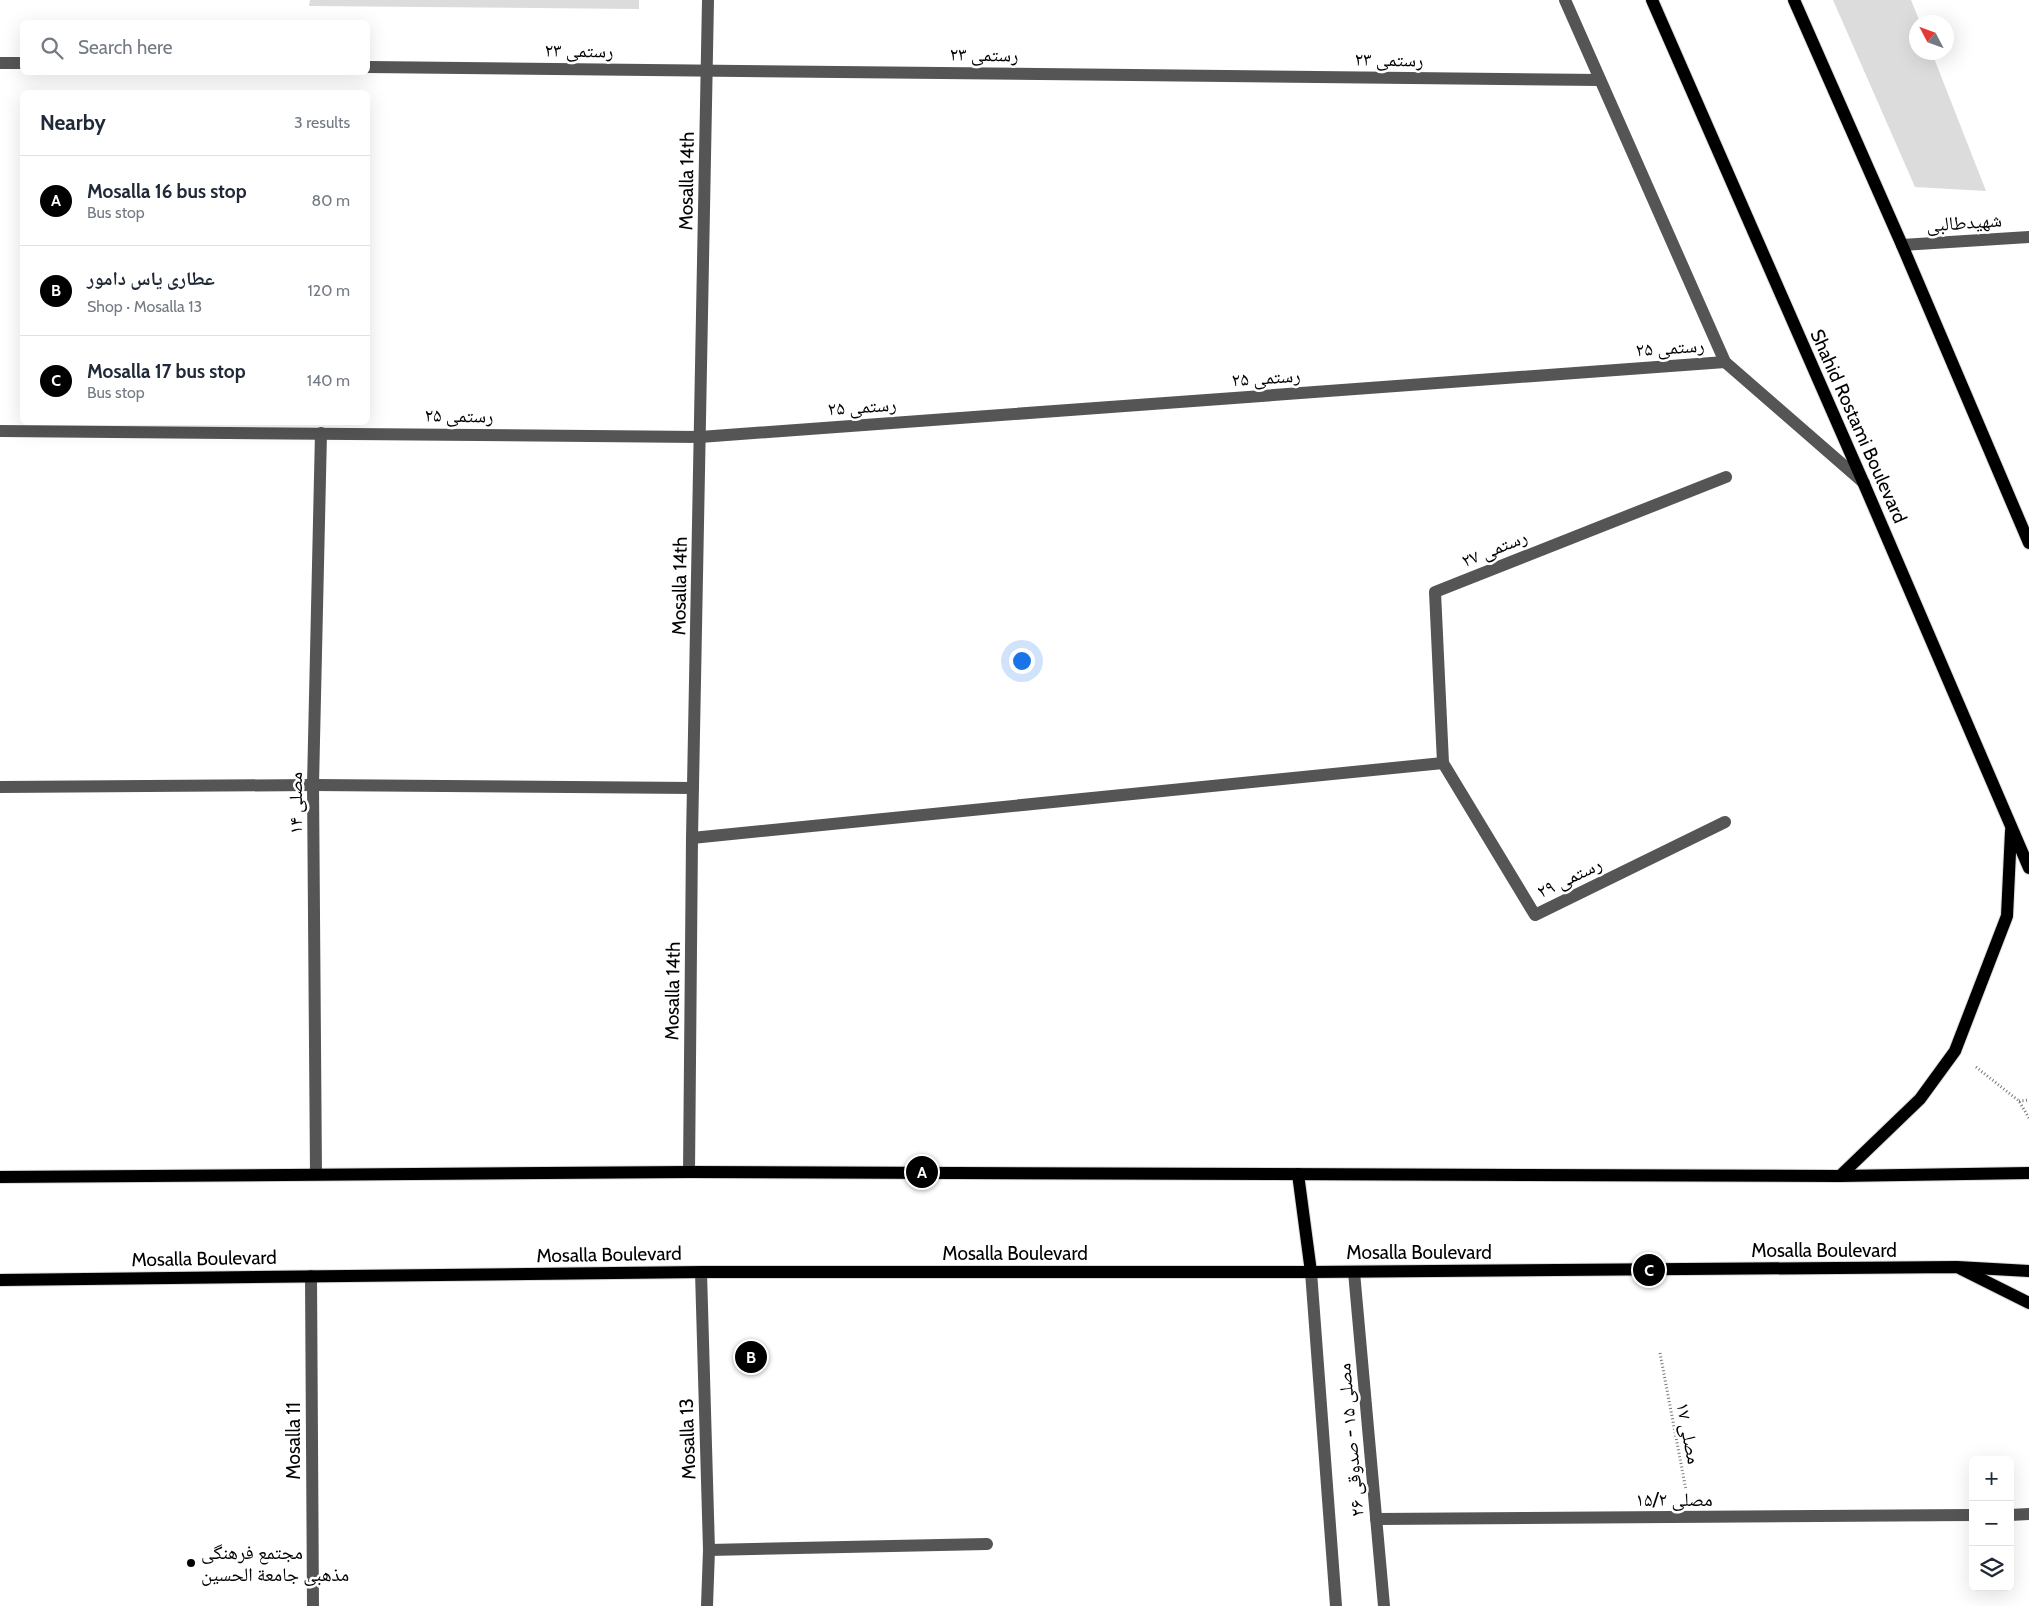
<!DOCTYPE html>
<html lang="en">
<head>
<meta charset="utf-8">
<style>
  :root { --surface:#fff; --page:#f6f6f7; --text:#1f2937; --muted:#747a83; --line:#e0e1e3; --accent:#000 }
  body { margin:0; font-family:Cabin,"Noto Naskh Arabic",sans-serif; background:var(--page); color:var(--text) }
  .controls { position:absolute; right:15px; bottom:15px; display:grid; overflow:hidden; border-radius:8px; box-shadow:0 5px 20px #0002 }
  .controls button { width:45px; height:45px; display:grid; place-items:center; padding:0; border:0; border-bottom:1px solid var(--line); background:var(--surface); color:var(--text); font:25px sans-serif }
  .compass { position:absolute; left:1909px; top:15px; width:45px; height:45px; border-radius:50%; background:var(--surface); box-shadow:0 5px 20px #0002; rotate:311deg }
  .you { position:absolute; left:1021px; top:660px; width:18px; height:18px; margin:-12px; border:4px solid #fff; border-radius:50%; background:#1a73e8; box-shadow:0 0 0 8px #1a73e833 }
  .badge { display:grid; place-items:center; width:32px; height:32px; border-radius:50%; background:var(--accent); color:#fff; font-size:16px; font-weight:700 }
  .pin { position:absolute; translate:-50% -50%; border:2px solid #fff; box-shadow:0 1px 5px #0006 }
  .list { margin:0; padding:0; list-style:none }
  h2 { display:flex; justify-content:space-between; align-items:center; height:65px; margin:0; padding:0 20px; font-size:21px }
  h2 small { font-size:16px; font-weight:400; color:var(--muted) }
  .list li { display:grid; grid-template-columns:32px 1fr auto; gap:15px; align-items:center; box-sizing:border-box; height:90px; padding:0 20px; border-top:1px solid var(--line) }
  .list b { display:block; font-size:19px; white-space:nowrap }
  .list p { margin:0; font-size:16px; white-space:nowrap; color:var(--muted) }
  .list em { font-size:16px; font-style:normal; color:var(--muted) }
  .icon { flex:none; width:28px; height:28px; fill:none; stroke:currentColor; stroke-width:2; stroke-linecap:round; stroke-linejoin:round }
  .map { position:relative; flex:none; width:2029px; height:1606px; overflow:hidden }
  .search { position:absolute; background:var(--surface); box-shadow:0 5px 20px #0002; left:20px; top:20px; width:350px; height:55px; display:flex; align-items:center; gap:12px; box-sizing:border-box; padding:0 18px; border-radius:8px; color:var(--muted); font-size:19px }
  .panel { position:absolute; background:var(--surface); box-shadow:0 5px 20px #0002; left:20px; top:90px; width:350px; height:335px; border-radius:8px }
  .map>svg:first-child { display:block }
</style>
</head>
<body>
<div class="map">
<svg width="2029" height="1606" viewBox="0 0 2029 1606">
  <rect width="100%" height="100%" fill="#fff"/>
  <g fill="#dcdcdc">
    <path d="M310,0H639V9L309,6Z"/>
    <path d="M1833,0H1911L1920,22H1916V52L1932,53L1986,191L1915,187Z"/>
  </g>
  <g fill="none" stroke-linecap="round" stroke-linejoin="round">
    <g stroke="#dbdbdb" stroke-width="14">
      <g id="major">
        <path d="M1652,0L1864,484L2029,868"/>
        <path d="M1794,0L1902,245L2029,543"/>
        <path d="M1298,1174L1311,1272"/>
        <path d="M1840,1176L1920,1099L1955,1051L2007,916L2011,831"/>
        <path d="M0,1177L689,1172L1840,1176L2029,1173"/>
        <path d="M1961,1269L2029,1303"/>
        <path d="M0,1280L701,1272H1311L1957,1267L2029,1271"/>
      </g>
    </g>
    <g stroke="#777" stroke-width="3" stroke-dasharray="1 2.5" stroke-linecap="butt">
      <path d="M1976,1067L2019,1101L2029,1118"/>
      <path d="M2019,1101L2029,1100"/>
      <path d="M1660,1353L1686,1490"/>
    </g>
    <g stroke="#555" stroke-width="12">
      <path d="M1565,0L1725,362L1864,483"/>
      <path d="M0,63H22"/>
      <path d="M368,67L1600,80"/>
      <path d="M1902,245L2029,237"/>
      <path d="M0,431L700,437L1725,362"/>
      <path d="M0,787L313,785L693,788"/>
      <path d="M1725,822L1535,915L1443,763L1435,592L1726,477"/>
      <path d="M692,838L1443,763"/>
      <path d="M689,1172L692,838L708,0"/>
      <path d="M316,1174L313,785L321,433"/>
      <path d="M701,1272L709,1550L707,1606"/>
      <path d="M1311,1272L1336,1606"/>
      <path d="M1354,1272L1384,1606"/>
      <path d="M311,1276L313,1606"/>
      <path d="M2010,1515L2029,1514"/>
      <path d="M1376,1519L1973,1515"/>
      <path d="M709,1550L987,1544"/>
    </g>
    <use href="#major" stroke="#000" stroke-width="12"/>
  </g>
  <circle fill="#000" stroke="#fff" stroke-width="2" cx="191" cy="1563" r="5"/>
  <g text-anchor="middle" stroke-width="5" stroke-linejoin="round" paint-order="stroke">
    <g font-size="19" fill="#000" stroke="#fff">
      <text transform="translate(579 50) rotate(1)" y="7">رستمی ۲۳</text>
      <text transform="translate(984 54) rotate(1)" y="7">رستمی ۲۳</text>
      <text transform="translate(1389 59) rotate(1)" y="7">رستمی ۲۳</text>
      <text transform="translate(686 181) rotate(-89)" y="7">Mosalla 14th</text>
      <text transform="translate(1964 222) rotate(-4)" y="7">شهیدطالبی</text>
      <text transform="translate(1670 347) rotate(-4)" y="7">رستمی ۲۵</text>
      <text transform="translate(1266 377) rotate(-4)" y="7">رستمی ۲۵</text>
      <text transform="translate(862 406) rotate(-4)" y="7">رستمی ۲۵</text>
      <text transform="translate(459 415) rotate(1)" y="7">رستمی ۲۵</text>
      <text transform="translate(1859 426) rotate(66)" y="7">Shahid Rostami Boulevard</text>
      <text transform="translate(1494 548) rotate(-22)" y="7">رستمی ۲۷</text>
      <text transform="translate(679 586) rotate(-89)" y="7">Mosalla 14th</text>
      <text transform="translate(295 803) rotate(-90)" y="7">مصلی ۱۴</text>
      <text transform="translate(1569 877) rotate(-26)" y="7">رستمی ۲۹</text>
      <text transform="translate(672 991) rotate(-89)" y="7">Mosalla 14th</text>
      <text x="1824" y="1257">Mosalla Boulevard</text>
      <text x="1419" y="1259">Mosalla Boulevard</text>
      <text x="1015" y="1260">Mosalla Boulevard</text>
      <text transform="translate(609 1254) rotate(-1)" y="7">Mosalla Boulevard</text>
      <text transform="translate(204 1258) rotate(-1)" y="7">Mosalla Boulevard</text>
      <text transform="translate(1689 1433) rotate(79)" y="7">مصلی ۱۷</text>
      <text transform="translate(687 1439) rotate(-92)" y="7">Mosalla 13</text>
      <text transform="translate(1350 1440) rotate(-95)" y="7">مصلی ۱۵ - صدوقی ۲۶</text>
      <text transform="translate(293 1441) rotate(-90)" y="7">Mosalla 11</text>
      <text x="1674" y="1506">مصلی ۱۵/۲</text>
    </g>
    <g font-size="19" fill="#000" stroke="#fff" text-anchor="start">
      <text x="201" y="1559">مجتمع فرهنگی<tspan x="201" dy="22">مذهبی جامعة الحسین</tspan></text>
    </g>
  </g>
</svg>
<div class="controls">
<button>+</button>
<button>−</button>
<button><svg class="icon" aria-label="layers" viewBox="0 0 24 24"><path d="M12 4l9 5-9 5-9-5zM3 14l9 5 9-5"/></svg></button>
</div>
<svg class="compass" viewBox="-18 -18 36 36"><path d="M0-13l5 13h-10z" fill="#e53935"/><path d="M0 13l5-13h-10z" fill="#747a83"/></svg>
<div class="you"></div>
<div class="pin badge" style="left:922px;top:1172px">A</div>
<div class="pin badge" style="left:751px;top:1357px">B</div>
<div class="pin badge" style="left:1649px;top:1270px">C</div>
<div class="search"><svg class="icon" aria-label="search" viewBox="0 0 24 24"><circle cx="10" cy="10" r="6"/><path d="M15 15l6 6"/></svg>Search here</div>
<section class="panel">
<h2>Nearby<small>3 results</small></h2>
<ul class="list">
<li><span class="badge">A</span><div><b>Mosalla 16 bus stop</b><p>Bus stop</p></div><em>80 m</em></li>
<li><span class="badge">B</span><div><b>عطاری یاس دامور</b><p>Shop · Mosalla 13</p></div><em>120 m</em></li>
<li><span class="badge">C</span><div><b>Mosalla 17 bus stop</b><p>Bus stop</p></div><em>140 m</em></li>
</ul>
</section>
</div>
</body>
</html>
